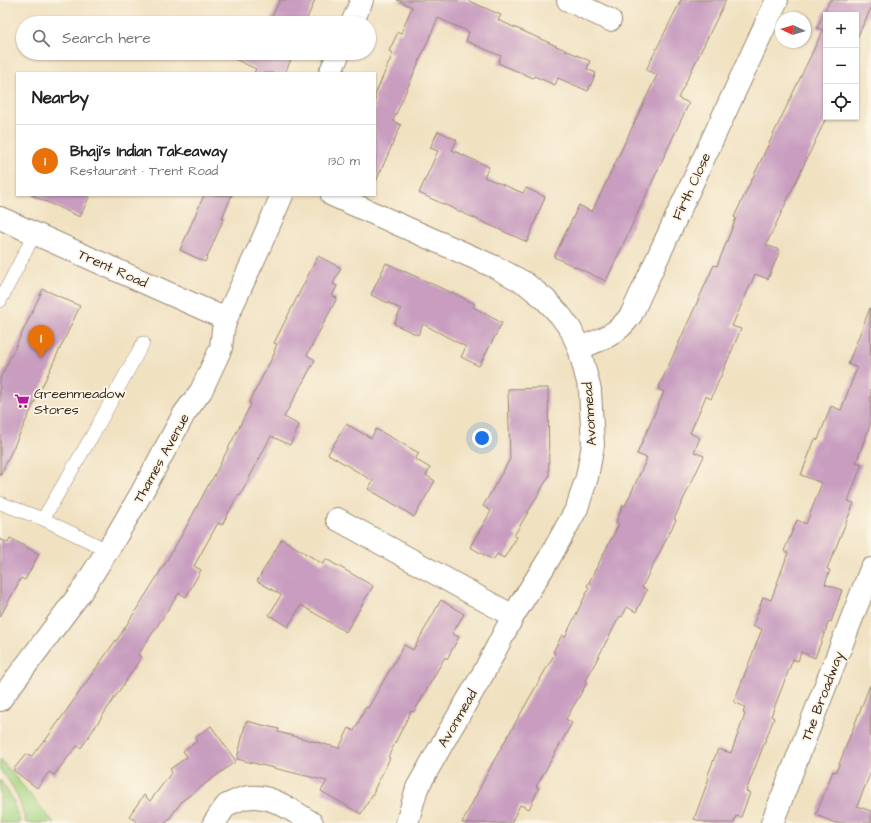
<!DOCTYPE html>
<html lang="en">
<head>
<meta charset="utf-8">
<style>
  :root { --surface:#fff; --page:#f2f2f2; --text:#222; --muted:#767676; --line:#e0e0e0; --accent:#d93025 }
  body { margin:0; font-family:"Architects Daughter",sans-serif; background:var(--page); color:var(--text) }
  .controls { position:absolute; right:12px; top:12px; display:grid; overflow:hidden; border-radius:0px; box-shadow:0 1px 3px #0004 }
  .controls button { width:36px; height:36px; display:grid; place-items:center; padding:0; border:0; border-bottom:1px solid var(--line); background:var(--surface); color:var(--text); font:20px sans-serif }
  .compass { position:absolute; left:775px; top:12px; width:36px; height:36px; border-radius:50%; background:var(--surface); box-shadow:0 1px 3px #0004; rotate:274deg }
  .you { position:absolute; left:482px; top:438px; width:14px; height:14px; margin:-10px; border:3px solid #fff; border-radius:50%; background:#1a73e8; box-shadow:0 0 0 6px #1a73e833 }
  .badge { display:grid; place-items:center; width:26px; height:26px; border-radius:50%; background:var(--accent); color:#fff; font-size:13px; font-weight:700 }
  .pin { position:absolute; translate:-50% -33px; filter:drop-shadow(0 1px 2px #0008) }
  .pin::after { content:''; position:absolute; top:21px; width:14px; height:12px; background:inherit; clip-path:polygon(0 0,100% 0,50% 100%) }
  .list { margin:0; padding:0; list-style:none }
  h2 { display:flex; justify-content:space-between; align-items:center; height:52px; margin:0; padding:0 16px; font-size:17px }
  h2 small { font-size:13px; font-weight:400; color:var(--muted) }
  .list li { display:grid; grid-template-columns:26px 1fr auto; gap:12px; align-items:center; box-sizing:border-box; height:72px; padding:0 16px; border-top:1px solid var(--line) }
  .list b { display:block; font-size:15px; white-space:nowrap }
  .list p { margin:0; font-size:13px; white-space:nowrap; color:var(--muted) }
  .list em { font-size:13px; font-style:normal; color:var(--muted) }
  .icon { flex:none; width:22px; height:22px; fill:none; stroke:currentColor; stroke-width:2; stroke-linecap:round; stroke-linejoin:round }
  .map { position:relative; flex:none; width:871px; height:823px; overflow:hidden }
  .search { position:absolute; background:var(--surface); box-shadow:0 1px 3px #0004; left:16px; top:16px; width:360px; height:44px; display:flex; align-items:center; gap:10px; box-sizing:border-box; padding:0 14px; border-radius:22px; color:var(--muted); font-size:15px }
  .panel { position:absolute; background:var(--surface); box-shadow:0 1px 3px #0004; left:16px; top:72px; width:360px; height:124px; border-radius:0px }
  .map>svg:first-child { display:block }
</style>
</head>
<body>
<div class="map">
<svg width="871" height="823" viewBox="0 0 871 823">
  <rect width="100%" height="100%" fill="#fcf5e5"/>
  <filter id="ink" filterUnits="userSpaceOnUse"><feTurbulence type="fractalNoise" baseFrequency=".025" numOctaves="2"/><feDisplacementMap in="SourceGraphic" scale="8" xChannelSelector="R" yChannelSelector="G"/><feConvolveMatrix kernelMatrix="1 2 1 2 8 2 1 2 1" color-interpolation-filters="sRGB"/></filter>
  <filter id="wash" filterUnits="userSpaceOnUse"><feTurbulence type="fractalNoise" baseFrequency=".012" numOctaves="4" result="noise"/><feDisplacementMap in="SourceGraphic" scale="16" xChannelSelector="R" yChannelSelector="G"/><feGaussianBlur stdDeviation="0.9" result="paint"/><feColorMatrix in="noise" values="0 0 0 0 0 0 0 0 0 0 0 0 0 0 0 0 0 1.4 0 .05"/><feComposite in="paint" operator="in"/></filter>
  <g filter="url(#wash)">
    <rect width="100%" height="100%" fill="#f0e1c1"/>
    <g fill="#a5d583" stroke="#708050">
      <path d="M0,759L54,823H26C21,803 15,786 0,770Z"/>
      <path d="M0,780L12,798L20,823H0Z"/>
    </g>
    <g id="blocks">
      <g fill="#c89dc0">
        <path d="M280,0H315L305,23H269Z"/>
        <path d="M397,0H467L501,15L498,20L590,61L587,69L596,73L588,91L558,78L555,85L534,76L533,78L498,63L501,56L466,41L469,32L438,18L393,121L401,125L375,184V95L393,53L389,51L398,32L401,33L412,7Z"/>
        <path d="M681,0H726L678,98L689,103L606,281L554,257L579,205L592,212L657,75L646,70Z"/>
        <path d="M830,0H871V8L856,40V15H826V118L766,245L780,250L768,279L755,274L732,326L741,329L711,399L706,396L690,433L700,438L694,452L704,456L674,519L676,520L642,587L647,590L636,612L627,607L622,617L620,616L585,682L587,683L566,719L572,723L536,787L539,788L529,809L520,805L511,823H462L492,764L555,653L553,652L562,635L565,637L589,588L587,586L619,524L616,522L623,505L625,506L647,458L637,454L664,392L658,389L714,265L717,266L736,218L734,217L823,30L817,28Z"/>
        <path d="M222,53H294L285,73H254L256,69Z"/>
        <path d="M438,131L457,140L452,150L489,167L484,177L523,193L526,188L545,197L527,242L419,193L438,151L430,148Z"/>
        <path d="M31,195H90L80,217Z"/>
        <path d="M204,195H232L222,218H224L205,262L180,250Z"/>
        <path d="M318,256L341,268L333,284L337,286L332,296L337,298L307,355L315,360L284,417L299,425L290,445L271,436L240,496L238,495L222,525L218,523L194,566L201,570L186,597L179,593L138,655L141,658L81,748L77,746L54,775L49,772L37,788L13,770L26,754L31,757L44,740L45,741L116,640H117L155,580L183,533L211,480H212L251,404L249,403L275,352L274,351L277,344L274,343Z"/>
        <path d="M386,263L452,293V292L475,304L473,307L502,323L479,366L461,357L466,347L423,324L418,335L394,324L401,309L371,295Z"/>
        <path d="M43,289L80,306L0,476V379Z"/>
        <path d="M870,308L871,423L856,462L862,464L848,501L854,503L827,569L830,570L825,584L842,590L831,622L829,621L815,658L801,652L798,661L793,659L771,716L774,718L746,791L750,793L741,817L736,816L734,823H708L694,819L709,778L707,777L718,749L731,753L745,714L743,713L745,707L734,702L762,629L753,626L763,597L771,600L788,553L784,551L797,520L806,524L822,483L801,475L815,439L818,440L831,406L841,410L857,368L848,364Z"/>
        <path d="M548,388L549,476L514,536L517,537L504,558L497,554L493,560L470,547L491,511L483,506L510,459L508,389Z"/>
        <path d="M346,424L371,438L376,429L419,453L415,459L430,468L426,475L435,481L414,517L399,507L368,489L373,481L328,454Z"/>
        <path d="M10,538L39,554L25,580L21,578L0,617V539L8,543Z"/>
        <path d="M282,539L323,564L326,559L373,586L346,632L301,605L288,627L269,615L281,595L257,581Z"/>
        <path d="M441,600L464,614L452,634L459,637L447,659L445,657L414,712L411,711L388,757L390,758L374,790H375L361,814L321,791L327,781L237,759L246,721L279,729L278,732L339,748L349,728L354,731L366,707L368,708L404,645L413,650Z"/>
        <path d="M870,685L871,772L857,806L871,811V823H835L816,815L833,771L836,772Z"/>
        <path d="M211,726L236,761L182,801L166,823H138L129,816L144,795L150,801L172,772L170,769L187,757L183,751L197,741L195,738Z"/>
      </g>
    </g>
  </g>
  <g filter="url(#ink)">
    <use href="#blocks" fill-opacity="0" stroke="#968670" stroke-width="1"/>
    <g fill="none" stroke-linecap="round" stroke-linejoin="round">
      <g stroke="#968670" stroke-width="14">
        <g id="service">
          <path d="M0,301L35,233"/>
          <path d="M0,503L43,519L107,550"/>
          <path d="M43,519L92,436L143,343"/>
        </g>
      </g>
      <g stroke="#968670" stroke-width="24">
        <g id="minor">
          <path d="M568,0L610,20"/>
          <path d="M332,195L495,267L525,283L545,299L560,315L571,330L579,348L590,390L593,445L587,477L577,508L550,557L513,616L484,672L450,730L417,788L407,823"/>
          <path d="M0,218L226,319"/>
          <path d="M579,348C601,340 617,335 631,315L777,0"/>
          <path d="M337,519L513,616"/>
          <path d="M214,823C218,818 222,810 227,805C230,803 235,802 238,800C265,789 290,809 312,823"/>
          <path d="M772,823L871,569"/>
        </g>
      </g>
      <g stroke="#968670" stroke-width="24">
        <g id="tertiary">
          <path d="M352,23L362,0"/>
          <path d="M330,73L339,53"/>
          <path d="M0,700L81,592L114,540L142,492L184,414L201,391L221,348L223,330L226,319L259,248L282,195"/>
        </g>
      </g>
      <use href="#service" stroke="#fff" stroke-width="13"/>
      <use href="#minor" stroke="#fff" stroke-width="22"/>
      <use href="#tertiary" stroke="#fff" stroke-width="22"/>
    </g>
  </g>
  <defs>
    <g id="supermarket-bare" transform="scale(1.2)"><path d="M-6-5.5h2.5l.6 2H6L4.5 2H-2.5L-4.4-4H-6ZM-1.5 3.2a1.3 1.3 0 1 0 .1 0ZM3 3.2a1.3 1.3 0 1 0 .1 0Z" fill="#b5179e" stroke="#fcf5e5" stroke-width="2.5" paint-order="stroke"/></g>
  </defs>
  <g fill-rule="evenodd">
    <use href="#supermarket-bare" x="22" y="401"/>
  </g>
  <g text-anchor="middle" stroke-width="3.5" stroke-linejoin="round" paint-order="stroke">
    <g font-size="14" fill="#3b2a1e" stroke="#fcf5e5">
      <text transform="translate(691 186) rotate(-65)" y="5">Firth Close</text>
      <text transform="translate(113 268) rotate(24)" y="5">Trent Road</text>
      <text transform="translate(589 414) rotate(-94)" y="5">Avonmead</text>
      <text transform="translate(161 458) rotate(-61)" y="5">Thames Avenue</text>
      <text transform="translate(822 696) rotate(-69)" y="5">The Broadway</text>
      <text transform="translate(457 718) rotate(-60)" y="5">Avonmead</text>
    </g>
    <g font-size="14" fill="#3b2a1e" stroke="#fcf5e5" text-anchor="start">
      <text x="34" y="398">Greenmeadow<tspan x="34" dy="16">Stores</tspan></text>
    </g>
  </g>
</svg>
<div class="controls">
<button>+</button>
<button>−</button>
<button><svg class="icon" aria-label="locate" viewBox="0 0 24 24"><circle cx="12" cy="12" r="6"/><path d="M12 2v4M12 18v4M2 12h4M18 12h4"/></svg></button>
</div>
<svg class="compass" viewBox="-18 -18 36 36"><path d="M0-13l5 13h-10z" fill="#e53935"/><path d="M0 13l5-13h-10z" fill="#767676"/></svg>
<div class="you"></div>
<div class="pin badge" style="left:41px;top:358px;background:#e8710a">1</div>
<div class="search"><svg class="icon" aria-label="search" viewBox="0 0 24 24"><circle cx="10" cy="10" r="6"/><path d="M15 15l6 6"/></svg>Search here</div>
<section class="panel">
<h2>Nearby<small></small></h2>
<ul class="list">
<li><span class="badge" style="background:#e8710a">1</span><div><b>Bhaji's Indian Takeaway</b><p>Restaurant · Trent Road</p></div><em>130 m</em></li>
</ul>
</section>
</div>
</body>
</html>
